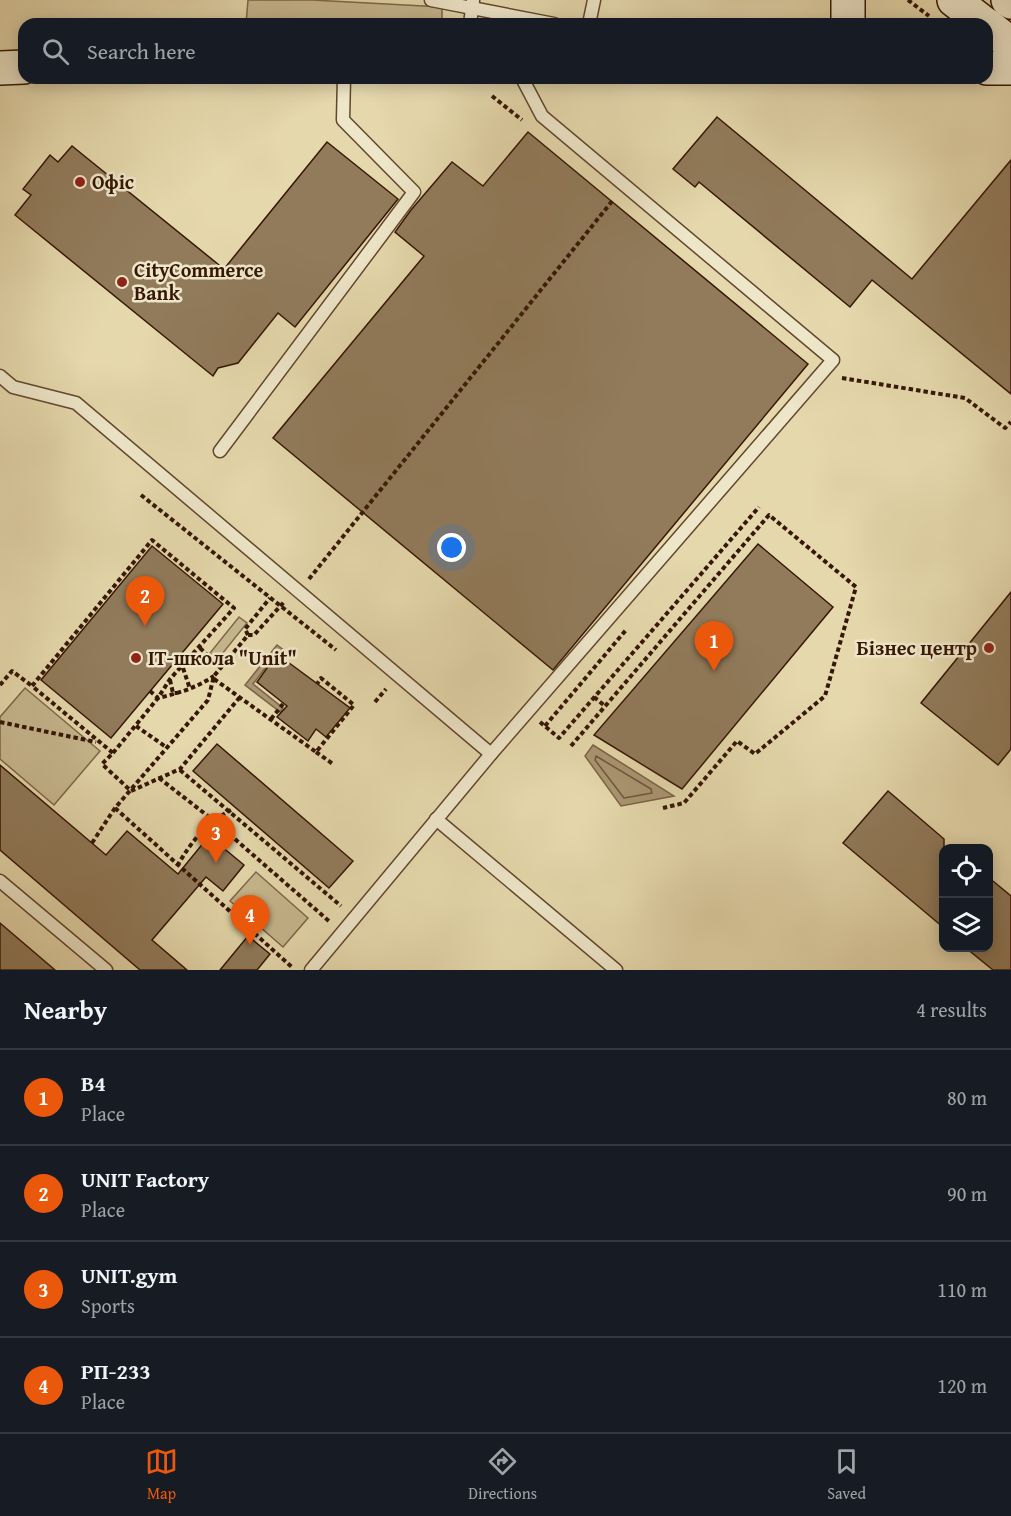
<!DOCTYPE html>
<html lang="en">
<head>
<meta charset="utf-8">
<style>
  :root { --surface:#171b24; --page:#242831; --text:#f1f3f6; --muted:#9ea1a6; --line:#363941; --accent:#ea580c }
  body { margin:0; font-family:"Gentium Book Plus",serif; background:var(--page); color:var(--text) }
  .controls { position:absolute; right:18px; bottom:18px; display:grid; overflow:hidden; border-radius:12px; box-shadow:0 3px 15px #0003 }
  .controls button { width:54px; height:54px; display:grid; place-items:center; padding:0; border:0; border-bottom:2px solid var(--line); background:var(--surface); color:var(--text); font:30px sans-serif }
  .you { position:absolute; left:452px; top:548px; width:21px; height:21px; margin:-15px; border:4px solid #fff; border-radius:50%; background:#1a73e8; box-shadow:0 0 0 9px #1a73e833 }
  .badge { display:grid; place-items:center; width:39px; height:39px; border-radius:50%; background:var(--accent); color:#fff; font-size:20px; font-weight:700 }
  .pin { position:absolute; translate:-50% -50px; filter:drop-shadow(0 2px 3px #0008) }
  .pin::after { content:''; position:absolute; top:32px; width:21px; height:18px; background:inherit; clip-path:polygon(0 0,100% 0,50% 100%) }
  .list { margin:0; padding:0; list-style:none }
  h2 { display:flex; justify-content:space-between; align-items:center; height:78px; margin:0; padding:0 24px; font-size:26px }
  h2 small { font-size:20px; font-weight:400; color:var(--muted) }
  .list li { display:grid; grid-template-columns:39px 1fr auto; gap:18px; align-items:center; box-sizing:border-box; height:96px; padding:0 24px; border-top:2px solid var(--line) }
  .list b { display:block; font-size:22px; white-space:nowrap }
  .list p { margin:0; font-size:20px; white-space:nowrap; color:var(--muted) }
  .list em { font-size:20px; font-style:normal; color:var(--muted) }
  .icon { flex:none; width:33px; height:33px; fill:none; stroke:currentColor; stroke-width:2; stroke-linecap:round; stroke-linejoin:round }
  .map { position:relative; flex:none; width:1011px; height:970px; overflow:hidden }
  .search { position:absolute; background:var(--surface); box-shadow:0 3px 15px #0003; left:18px; right:18px; top:18px; height:66px; display:flex; align-items:center; gap:15px; box-sizing:border-box; padding:0 21px; border-radius:18px; color:var(--muted); font-size:22px }
  .sheet { height:462px; background:var(--surface) }
  nav { display:flex; justify-content:space-around; align-items:center; box-sizing:border-box; height:84px; border-top:2px solid var(--line); background:var(--surface); font-size:16px; color:var(--muted) }
  nav a { display:grid; justify-items:center; gap:3px }
  nav .on { color:var(--accent) }
  .map>svg:first-child { display:block }
</style>
</head>
<body>
<div class="map">
<svg width="1011" height="970" viewBox="0 0 1011 970">
  <rect width="100%" height="100%" fill="#e5d8ac"/>
  <filter id="stains"><feTurbulence type="fractalNoise" baseFrequency=".00333" numOctaves="4"/><feColorMatrix values="0 0 0 0 .2 0 0 0 0 .09 0 0 0 0 .02 0 0 0 .5 -.17"/></filter>
  <radialGradient id="worn" r=".72"><stop offset=".6" stop-color="#630" stop-opacity="0"/><stop offset="1" stop-color="#630" stop-opacity=".3"/></radialGradient>
  <g fill="#c7b78f" stroke="#7e674a" stroke-width="1.5">
    <path d="M248,0H312L442,7V24H246Z"/>
    <path d="M239,617L247,623L218,659L210,653Z"/>
    <path d="M25,688L100,751L54,805L0,759V717Z"/>
    <path d="M256,872L308,918L283,947L230,901Z"/>
  </g>
  <g fill="#aa9673" stroke="#7c6347" stroke-width="1.5">
    <path d="M277,645L288,653L284,657L277,653L253,684L283,708L280,712L245,685Z"/>
    <path d="M593,745L674,796L621,806L585,756Z"/>
  </g>
  <g fill="none" stroke-linecap="round" stroke-linejoin="round">
    <path stroke="#70563c" stroke-width="1.5" d="M596,756L651,789L652,793L624,798L595,760Z"/>
  </g>
  <g fill="#917b5b" stroke="#361704" stroke-width="1.5">
    <path d="M717,117L912,279L1011,160V394L872,280L850,307L699,182L695,187L673,169Z"/>
    <path d="M528,132L808,364L553,670L273,438L424,256L395,232L411,210L452,162L483,186Z"/>
    <path d="M327,142L398,199L295,327L278,313L238,363L218,368L213,376L15,215L31,195L23,189L50,155L58,162L72,146L224,269Z"/>
    <path d="M758,544L833,607L682,789L594,735Z"/>
    <path d="M152,546L223,604L111,738L41,680Z"/>
    <path d="M1011,592V749L998,765L921,703Z"/>
    <path d="M277,654L350,708L326,737L316,729L308,741L277,717L287,706L257,682Z"/>
    <path d="M217,744L353,861L329,888L193,771Z"/>
    <path d="M0,765L106,855L127,831L178,874L209,836L244,865L223,891L206,877L152,940L187,970H140L0,850Z"/>
    <path d="M888,791L944,839V928L843,843Z"/>
    <path d="M988,877L1011,896V970H993L966,948H988Z"/>
    <path d="M0,923L55,970H0Z"/>
    <path d="M248,936L270,954L257,970H220Z"/>
  </g>
  <g fill="none" stroke-linecap="round" stroke-linejoin="round">
    <g stroke="#62472e" stroke-width="15">
      <g id="lane">
        <path d="M431,0L554,24"/>
        <path d="M470,24L473,1"/>
        <path d="M589,24L594,0"/>
        <path d="M0,376L13,387L76,403L491,754"/>
        <path d="M220,451L414,192L343,120L344,78"/>
        <path d="M436,819L616,970"/>
        <path d="M0,881L106,970"/>
        <path d="M311,970L491,754L833,360L542,116L522,78"/>
      </g>
    </g>
    <g stroke="#361704" stroke-width="36">
      <g id="secondary">
        <path d="M954,0L985,24"/>
        <path d="M1008,0L1011,2"/>
        <path d="M848,24V0"/>
        <path d="M987,25L1011,44"/>
        <path d="M0,68L24,67"/>
        <path d="M987,68H1011"/>
      </g>
    </g>
    <g stroke="#361704" stroke-width="4" stroke-dasharray="4.5 3" stroke-linecap="butt">
      <path d="M908,0L929,16"/>
      <path d="M492,96L522,120"/>
      <path d="M842,378L965,398L1005,428L1011,422"/>
      <path d="M141,495L336,650"/>
      <path d="M309,579L613,200"/>
      <path d="M248,635L245,629L270,598"/>
      <path d="M200,648L221,668"/>
      <path d="M183,668L190,689"/>
      <path d="M214,679L316,752L354,705L321,678L317,684"/>
      <path d="M170,680L173,693H177"/>
      <path d="M0,685L12,671L32,686"/>
      <path d="M150,691L158,698C179,693 196,688 214,676"/>
      <path d="M594,697L605,706"/>
      <path d="M375,702L386,689"/>
      <path d="M271,719L283,704"/>
      <path d="M0,722L96,742"/>
      <path d="M540,722L559,738L759,507"/>
      <path d="M136,726L166,747"/>
      <path d="M545,726L626,630"/>
      <path d="M571,746L769,515L856,587L825,696L755,754L737,741L684,803L663,808"/>
      <path d="M316,752L333,764"/>
      <path d="M113,753L158,698L170,679L234,608L152,540L32,686L113,753L102,764L131,791L180,769L240,697"/>
      <path d="M180,770L341,906"/>
      <path d="M159,778L213,820L330,922"/>
      <path d="M115,808L293,968"/>
      <path d="M92,843L115,808L208,700L214,676L248,635H254L284,602"/>
      <path d="M177,866C192,841 205,824 231,810"/>
    </g>
    <use href="#lane" stroke="#eee6c9" stroke-width="12"/>
    <use href="#secondary" stroke="#eee6c9" stroke-width="33"/>
  </g>
  <g fill="#8f2418" stroke="#eee6c9" stroke-width="2">
    <circle cx="80" cy="182" r="6"/>
    <circle cx="122" cy="282" r="6"/>
    <circle cx="989" cy="648" r="6"/>
    <circle cx="136" cy="658" r="6"/>
  </g>
  <g text-anchor="middle" stroke-width="5" stroke-linejoin="round" paint-order="stroke">
    <g font-size="20" font-weight="bold" fill="#361704" stroke="#eee6c9" text-anchor="start">
      <text x="92" y="189">Офіс</text>
      <text x="134" y="277">CityCommerce<tspan x="134" dy="23">Bank</tspan></text>
      <text x="977" y="655" text-anchor="end">Бізнес центр</text>
      <text x="148" y="665">IT-школа "Unit"</text>
    </g>
  </g>
  <rect width="100%" height="100%" filter="url(#stains)"/>
  <rect width="100%" height="100%" fill="url(#worn)"/>
</svg>
<div class="controls">
<button><svg class="icon" aria-label="locate" viewBox="0 0 24 24"><circle cx="12" cy="12" r="6"/><path d="M12 2v4M12 18v4M2 12h4M18 12h4"/></svg></button>
<button><svg class="icon" aria-label="layers" viewBox="0 0 24 24"><path d="M12 4l9 5-9 5-9-5zM3 14l9 5 9-5"/></svg></button>
</div>
<div class="you"></div>
<div class="pin badge" style="left:714px;top:671px">1</div>
<div class="pin badge" style="left:145px;top:626px">2</div>
<div class="pin badge" style="left:216px;top:863px">3</div>
<div class="pin badge" style="left:250px;top:945px">4</div>
<div class="search"><svg class="icon" aria-label="search" viewBox="0 0 24 24"><circle cx="10" cy="10" r="6"/><path d="M15 15l6 6"/></svg>Search here</div>
</div>
<section class="sheet">
<h2>Nearby<small>4 results</small></h2>
<ul class="list">
<li><span class="badge">1</span><div><b>B4</b><p>Place</p></div><em>80 m</em></li>
<li><span class="badge">2</span><div><b>UNIT Factory</b><p>Place</p></div><em>90 m</em></li>
<li><span class="badge">3</span><div><b>UNIT.gym</b><p>Sports</p></div><em>110 m</em></li>
<li><span class="badge">4</span><div><b>РП-233</b><p>Place</p></div><em>120 m</em></li>
</ul>
</section>
<nav>
<a class="on"><svg class="icon" aria-label="map" viewBox="0 0 24 24"><path d="M3 6l6-2 6 2 6-2v14l-6 2-6-2-6 2zM9 4v14M15 6v14"/></svg>Map</a>
<a><svg class="icon" aria-label="directions" viewBox="0 0 24 24"><path d="M12 3l9 9-9 9-9-9zM9 14v-3h6M13 9l2 2-2 2"/></svg>Directions</a>
<a><svg class="icon" aria-label="saved" viewBox="0 0 24 24"><path d="M7 4h10v16l-5-4-5 4z"/></svg>Saved</a>
</nav>
</body>
</html>
